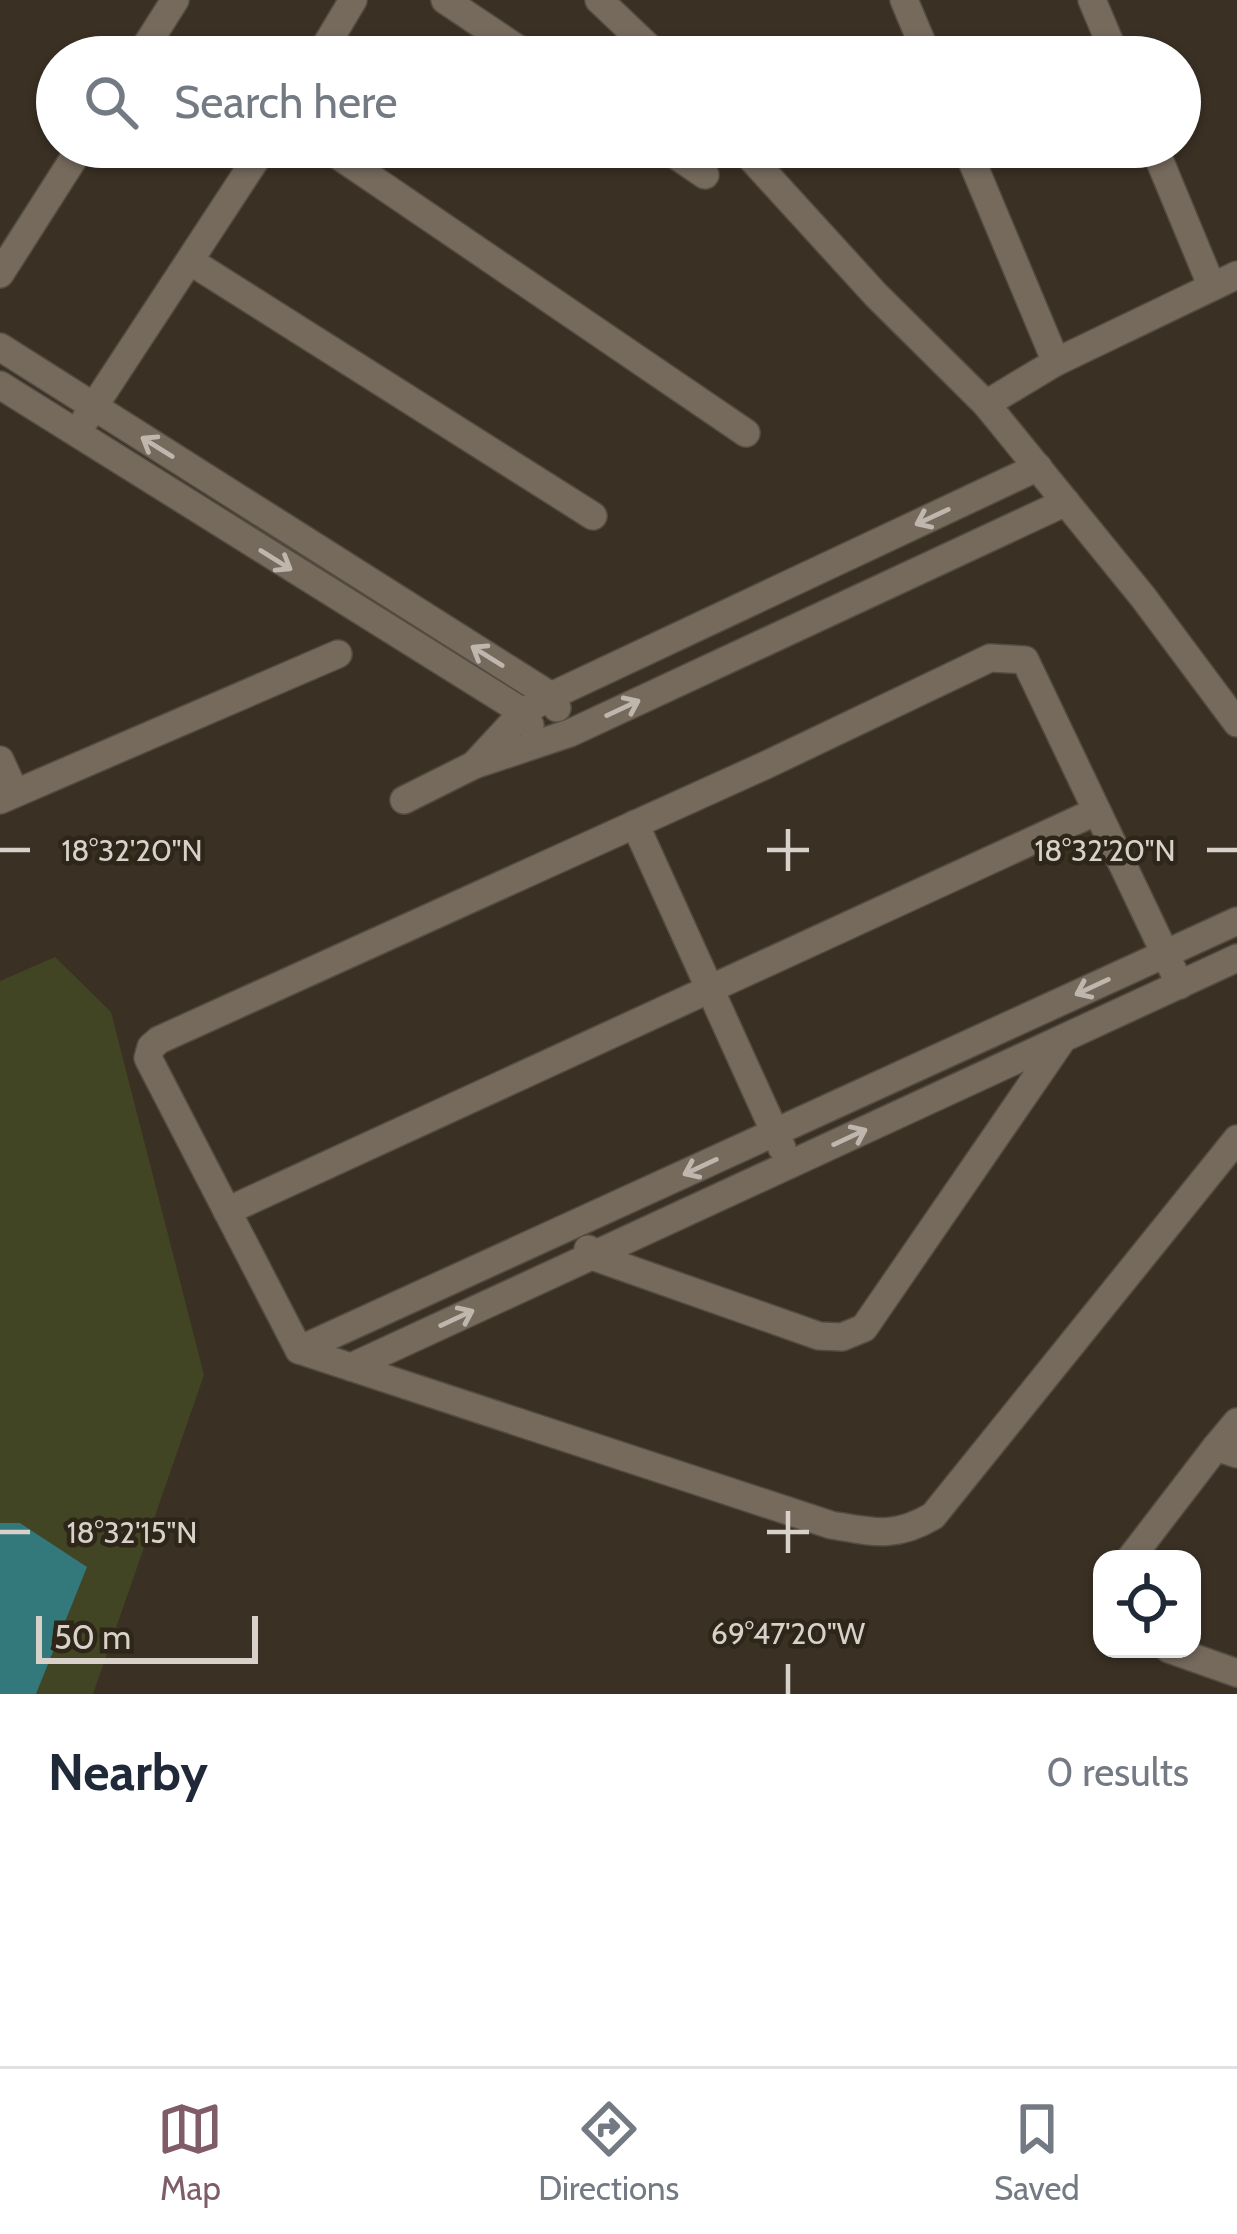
<!DOCTYPE html>
<html lang="en">
<head>
<meta charset="utf-8">
<style>
  :root { --surface:#fff; --page:#f2f2f3; --text:#1f2937; --muted:#747a83; --line:#e0e1e3; --accent:#7f5c68 }
  body { margin:0; font-family:Cabin,sans-serif; background:var(--page); color:var(--text) }
  .controls { position:absolute; right:36px; bottom:36px; display:grid; overflow:hidden; border-radius:24px; box-shadow:0 3px 9px #0004 }
  .controls button { width:108px; height:108px; display:grid; place-items:center; padding:0; border:0; border-bottom:3px solid var(--line); background:var(--surface); color:var(--text); font:60px sans-serif }
  .scale { position:absolute; left:36px; bottom:30px; width:222px; box-sizing:border-box; padding-left:12px; border:6px solid #d7d1c9; border-top:0; font-size:33px; line-height:42px; white-space:nowrap; color:#d7d1c9; -webkit-text-stroke:9px #2f261a; paint-order:stroke }
  .list { margin:0; padding:0; list-style:none }
  h2 { display:flex; justify-content:space-between; align-items:center; height:156px; margin:0; padding:0 48px; font-size:51px }
  h2 small { font-size:39px; font-weight:400; color:var(--muted) }
  .icon { flex:none; width:66px; height:66px; fill:none; stroke:currentColor; stroke-width:2; stroke-linecap:round; stroke-linejoin:round }
  .map { position:relative; flex:none; width:1237px; height:1694px; overflow:hidden }
  .search { position:absolute; background:var(--surface); box-shadow:0 3px 9px #0004; left:36px; right:36px; top:36px; height:132px; display:flex; align-items:center; gap:30px; box-sizing:border-box; padding:0 42px; border-radius:66px; color:var(--muted); font-size:45px }
  .sheet { height:372px; background:var(--surface) }
  nav { display:flex; justify-content:space-around; align-items:center; box-sizing:border-box; height:168px; border-top:3px solid var(--line); background:var(--surface); font-size:33px; color:var(--muted) }
  nav a { display:grid; justify-items:center; gap:6px }
  nav .on { color:var(--accent) }
  .map>svg:first-child { display:block }
</style>
</head>
<body>
<div class="map">
<svg width="1237" height="1694" viewBox="0 0 1237 1694">
  <rect width="100%" height="100%" fill="#3a3024"/>
  <path fill="#414523" d="M55,957L111,1012L204,1375L93,1694H36L86,1567L20,1523H0V981Z"/>
  <path fill="#33797b" d="M0,1523H20L87,1567L36,1694H0Z"/>
  <g fill="none" stroke-linecap="round" stroke-linejoin="round">
    <g stroke="#544c42" stroke-width="30">
      <g id="street">
        <path d="M445,0L530,57"/>
        <path d="M599,0L659,57"/>
        <path d="M904,0L928,57"/>
        <path d="M1092,0L1116,57"/>
        <path d="M139,57L175,0"/>
        <path d="M319,57L353,0"/>
        <path d="M326,147L746,433"/>
        <path d="M664,147L705,175"/>
        <path d="M741,147L876,295L986,404L1143,597L1237,723"/>
        <path d="M966,147L1056,362L986,404"/>
        <path d="M1154,147L1212,287"/>
        <path d="M190,261L593,516"/>
        <path d="M0,274L81,147"/>
        <path d="M0,347L551,696L557,708"/>
        <path d="M1056,362L1237,275"/>
        <path d="M0,385L523,712L530,725"/>
        <path d="M85,420L264,147"/>
        <path d="M1038,467L551,696L523,712L474,765L570,733L1066,502"/>
        <path d="M0,760L15,793"/>
        <path d="M0,800L338,654"/>
        <path d="M404,800L474,765"/>
        <path d="M635,824L782,1148"/>
        <path d="M1180,985L1025,660L990,658L766,765L159,1040L151,1047L148,1058L299,1350L831,1525C873,1532 894,1539 933,1516L1237,1139"/>
        <path d="M227,1211L1097,811"/>
        <path d="M588,1249L592,1256L819,1336L842,1337L864,1328L1062,1040"/>
        <path d="M299,1350L1237,921"/>
        <path d="M351,1367L1237,958"/>
        <path d="M1216,1447L1237,1422"/>
        <path d="M1130,1559L1216,1447L1237,1454"/>
        <path d="M1169,1649L1237,1673"/>
      </g>
    </g>
    <use href="#street" stroke="#766a5d" stroke-width="27"/>
  </g>
  <defs><path id="oneway-shaft" d="M-6 0H5M1.5-3L5.5 0L1.5 3" fill="none" stroke-width="1.6" stroke-linecap="round" stroke-linejoin="round" transform="scale(3)"/></defs>
  <g stroke="#bfb7ae">
    <use href="#oneway-shaft" transform="translate(157 447) rotate(-148)"/>
    <use href="#oneway-shaft" transform="translate(932 517) rotate(155)"/>
    <use href="#oneway-shaft" transform="translate(276 560) rotate(32)"/>
    <use href="#oneway-shaft" transform="translate(487 656) rotate(-148)"/>
    <use href="#oneway-shaft" transform="translate(623 708) rotate(-25)"/>
    <use href="#oneway-shaft" transform="translate(1092 987) rotate(155)"/>
    <use href="#oneway-shaft" transform="translate(850 1137) rotate(-25)"/>
    <use href="#oneway-shaft" transform="translate(700 1167) rotate(155)"/>
    <use href="#oneway-shaft" transform="translate(457 1318) rotate(-25)"/>
  </g>
  <path fill="none" stroke="#d7d1c9" stroke-width="4.5" d="M788,829V871M0,850H30M767,850H809M1207,850H1237M788,1511V1553M0,1532H30M767,1532H809M788,1664V1694"/>
  <g font-size="30" text-anchor="middle" fill="#d7d1c9" stroke="#2f261a" stroke-width="9" stroke-linejoin="round" paint-order="stroke">
    <text x="132" y="861">18°32'20"N</text>
    <text x="1105" y="861">18°32'20"N</text>
    <text x="132" y="1543">18°32'15"N</text>
    <text x="788" y="1644">69°47'20"W</text>
  </g>
</svg>
<div class="controls">
<button><svg class="icon" aria-label="locate" viewBox="0 0 24 24"><circle cx="12" cy="12" r="6"/><path d="M12 2v4M12 18v4M2 12h4M18 12h4"/></svg></button>
</div>
<div class="scale">50 m</div>
<div class="search"><svg class="icon" aria-label="search" viewBox="0 0 24 24"><circle cx="10" cy="10" r="6"/><path d="M15 15l6 6"/></svg>Search here</div>
</div>
<section class="sheet">
<h2>Nearby<small>0 results</small></h2>
<ul class="list">
</ul>
</section>
<nav>
<a class="on"><svg class="icon" aria-label="map" viewBox="0 0 24 24"><path d="M3 6l6-2 6 2 6-2v14l-6 2-6-2-6 2zM9 4v14M15 6v14"/></svg>Map</a>
<a><svg class="icon" aria-label="directions" viewBox="0 0 24 24"><path d="M12 3l9 9-9 9-9-9zM9 14v-3h6M13 9l2 2-2 2"/></svg>Directions</a>
<a><svg class="icon" aria-label="saved" viewBox="0 0 24 24"><path d="M7 4h10v16l-5-4-5 4z"/></svg>Saved</a>
</nav>
</body>
</html>
